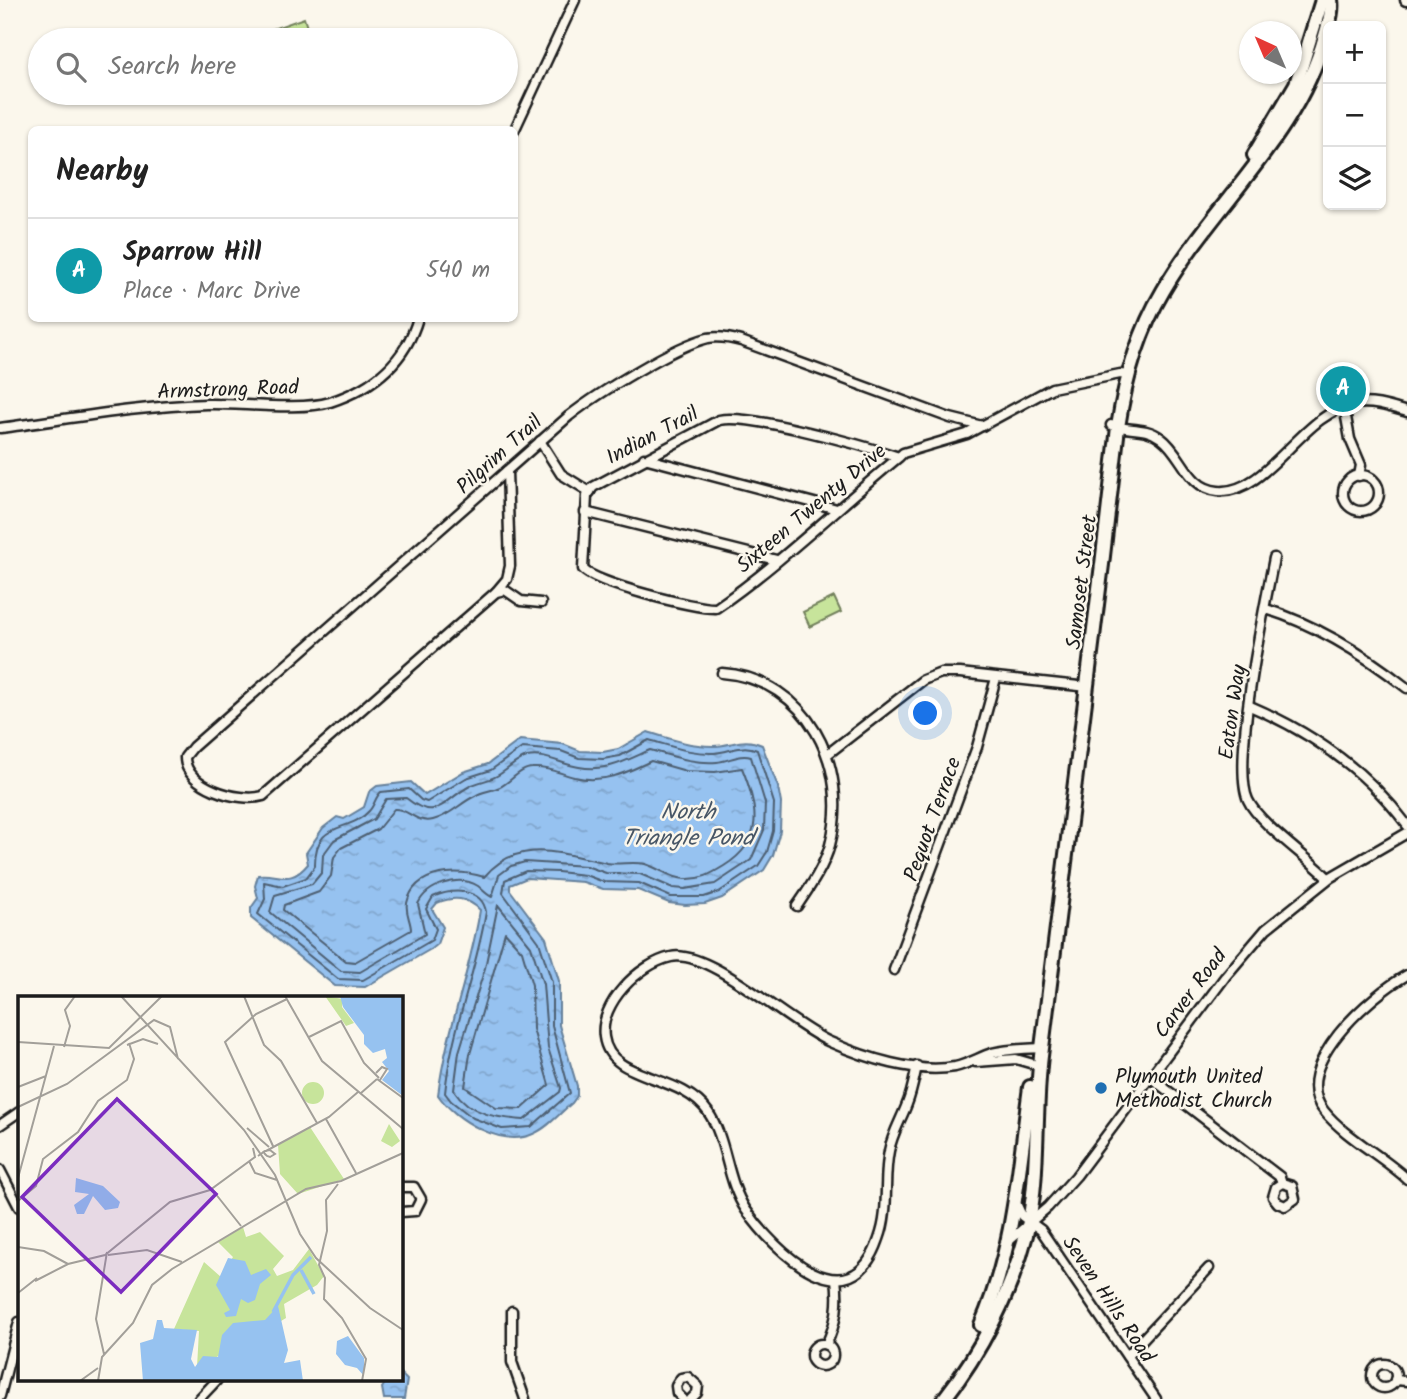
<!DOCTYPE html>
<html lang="en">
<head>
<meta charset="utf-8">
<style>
  :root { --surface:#fff; --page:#f2f2f2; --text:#222; --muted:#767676; --line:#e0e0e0; --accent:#d93025 }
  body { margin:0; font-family:Kalam,sans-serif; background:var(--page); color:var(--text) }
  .controls { position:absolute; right:21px; top:21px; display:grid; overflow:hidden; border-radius:10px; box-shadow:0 2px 5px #0004 }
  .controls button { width:63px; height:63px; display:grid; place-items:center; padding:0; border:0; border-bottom:2px solid var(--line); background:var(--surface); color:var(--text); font:35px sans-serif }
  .compass { position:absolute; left:1239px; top:21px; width:63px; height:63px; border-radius:50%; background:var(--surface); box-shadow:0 2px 5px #0004; rotate:316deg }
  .you { position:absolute; left:926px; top:714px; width:24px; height:24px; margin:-18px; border:5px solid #fff; border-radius:50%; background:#1a73e8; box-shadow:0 0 0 10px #1a73e833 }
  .badge { display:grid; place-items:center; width:46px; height:46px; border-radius:50%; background:var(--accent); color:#fff; font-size:23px; font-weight:700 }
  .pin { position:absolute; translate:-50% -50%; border:4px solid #fff; box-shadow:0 2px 7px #0006 }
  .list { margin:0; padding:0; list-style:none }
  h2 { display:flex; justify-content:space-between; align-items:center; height:91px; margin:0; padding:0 28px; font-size:30px }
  h2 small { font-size:23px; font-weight:400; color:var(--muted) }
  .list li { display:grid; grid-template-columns:46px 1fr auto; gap:21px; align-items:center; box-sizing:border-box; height:105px; padding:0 28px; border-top:2px solid var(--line) }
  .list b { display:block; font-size:26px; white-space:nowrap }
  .list p { margin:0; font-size:23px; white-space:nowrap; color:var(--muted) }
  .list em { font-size:23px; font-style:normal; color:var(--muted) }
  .icon { flex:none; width:38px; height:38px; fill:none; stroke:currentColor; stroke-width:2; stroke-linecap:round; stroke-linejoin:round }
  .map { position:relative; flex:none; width:1407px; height:1399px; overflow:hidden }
  .search { position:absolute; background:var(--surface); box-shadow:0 2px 5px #0004; left:28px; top:28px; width:490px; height:77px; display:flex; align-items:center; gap:18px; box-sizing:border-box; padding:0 24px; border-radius:38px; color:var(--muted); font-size:26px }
  .panel { position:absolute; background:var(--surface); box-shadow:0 2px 5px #0004; left:28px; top:126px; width:490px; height:196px; border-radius:10px }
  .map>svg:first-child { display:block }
</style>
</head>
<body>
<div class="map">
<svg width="1407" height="1399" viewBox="0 0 1407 1399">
  <defs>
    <pattern id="water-ripples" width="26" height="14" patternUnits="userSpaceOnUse" patternTransform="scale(1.75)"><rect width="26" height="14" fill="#96c2f0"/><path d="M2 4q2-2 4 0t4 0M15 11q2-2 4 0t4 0" fill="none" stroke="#81a6cd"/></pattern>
  </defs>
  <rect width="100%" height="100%" fill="#fbf7ec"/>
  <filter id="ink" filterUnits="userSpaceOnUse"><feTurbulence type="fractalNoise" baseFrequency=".0143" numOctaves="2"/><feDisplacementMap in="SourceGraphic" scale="14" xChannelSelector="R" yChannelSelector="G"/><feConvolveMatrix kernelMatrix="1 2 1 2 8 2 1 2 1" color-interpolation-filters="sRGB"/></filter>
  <g filter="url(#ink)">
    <g fill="#c7e49b" stroke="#72805c" stroke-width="2">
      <path d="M304,18L311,40H241Z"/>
      <path d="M834,597L841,612L810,627L803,612Z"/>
    </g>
    <g fill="url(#water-ripples)" stroke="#65809b" stroke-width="2">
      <path d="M648,732C670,739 690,746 713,746C732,746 743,736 762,745L778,787L781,803L780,831L773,855L764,870L722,898L705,904L685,905L669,903L638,890L603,889L583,882L527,878L510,885V890L546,938L559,981V1025L577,1086V1096L572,1103C560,1113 548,1128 533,1134C502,1148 455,1120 438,1095C446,1032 470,973 480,910C467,897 454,896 437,903L432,909L443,927L437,944L431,949L365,987L335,986L251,918V908L258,898L255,886L258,875C279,872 289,887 308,864L306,853L323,828L337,817L344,819L364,807L369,792L377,786L411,782L425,795L463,772L488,764L520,740L563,744L580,751L603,752L618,749Z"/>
      <path d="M401,1374L407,1380L404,1399H384L382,1388L387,1380H401Z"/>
    </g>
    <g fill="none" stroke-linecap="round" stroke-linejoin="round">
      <g stroke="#4d5e71" stroke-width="2">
        <path d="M649,740C671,746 691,754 714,753C730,752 742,743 757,750L774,803L773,831L767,852L758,866L719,892L704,897H671L639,883L604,882L585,875L558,872L526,871L505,880L503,893L539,942L552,982V1026L570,1093L531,1127L502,1129L473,1118L451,1101L445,1093C451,1031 476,973 486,912C482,887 451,889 433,897L426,909L436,929L432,940L363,980L338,979L258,914L265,899L264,882L283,886L306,878L315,866C314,819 349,834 369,811C375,805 375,797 381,792L409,789L421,800L427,802L466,778L491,770L522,748L561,751L579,758L603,759L620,756Z"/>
        <path d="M650,750C672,756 694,764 717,762C729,761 740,753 751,757L765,803L764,830L751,860L715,884L685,889L673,888L640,874L606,873L586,866L525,862L511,866L499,875L492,897C486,894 483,890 478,886C458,874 427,885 418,904L425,934L360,972L341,971L270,912L275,895L312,884L322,872L323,855L334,840L374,819L386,799L406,798C437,823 442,801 470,786C479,781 490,781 500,774C507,770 518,759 527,757C545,753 562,765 579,767C607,772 625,761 650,750Z"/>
        <path d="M651,761L686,771L715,772L742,768C758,807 765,841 724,866C711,874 701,880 685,879C670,878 659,868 645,864C633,861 619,865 607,863C563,854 518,836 484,877C458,869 415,869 407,903C405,913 411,921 411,930L355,962L346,961L283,910L284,905L319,892L331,876L334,857L341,848L378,829L394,809C408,808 416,824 433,820C450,816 460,803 475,796C482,791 492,791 500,787C510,782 521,768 532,768C548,767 559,773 574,777C603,784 626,773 651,761Z"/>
        <path d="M498,905L531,946L543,984L548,1048L561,1088L560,1092L524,1120C498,1118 470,1115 454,1090L459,1052L485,968Z"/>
        <path d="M505,932L522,951L532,985L533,1029L549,1085L522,1109L496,1108L465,1087L470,1054Z"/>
      </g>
      <g stroke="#1c1c1c" stroke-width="13">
        <g id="minor">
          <path d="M514,131L575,0"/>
          <path d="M1344,406L1350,439L1361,465L1359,476"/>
          <path d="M1111,425C1128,431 1145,426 1161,438C1183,454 1187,488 1218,491C1268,495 1303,411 1355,404C1373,401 1390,407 1407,412"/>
          <path d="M0,428C69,419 138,406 207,404C240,403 300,411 330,402C373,388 405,363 418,318"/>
          <path d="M540,441L561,474L590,492"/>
          <path d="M899,457C865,446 749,413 719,420L593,487L587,496L583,569C594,583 695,609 716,608C780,564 838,507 899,457L903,453L967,434L1052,388L1120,374L1128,375"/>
          <path d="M644,458L837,509"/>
          <circle cx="1361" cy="493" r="18"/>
          <path d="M585,512L776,560"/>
          <path d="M1274,558C1265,605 1231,763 1248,800C1259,824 1308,857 1328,878"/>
          <path d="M496,592L507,579L510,566L507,471"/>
          <path d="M541,603L521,601L505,590L496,592L263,796C240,803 184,787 185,757L193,747L569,416C597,394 674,346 708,338C720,336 730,338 741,341L950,418L982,426"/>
          <path d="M1266,609C1317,625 1365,655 1407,688"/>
          <path d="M722,673C807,679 851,767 830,845C824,867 810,887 797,906"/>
          <path d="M1250,706C1311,732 1367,771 1407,825"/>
          <path d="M829,753L923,680L941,673H960L1088,687"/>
          <path d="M894,970L977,747L996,678"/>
          <path d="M1407,975C1371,995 1288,1067 1324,1111C1344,1136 1382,1156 1407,1179"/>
          <path d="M976,1062L1016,1059L1040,1066"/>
          <path d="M917,1066C914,1079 912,1092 907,1104C901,1120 892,1134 889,1151C883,1180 890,1210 879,1239C850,1324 775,1252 746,1210C726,1180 727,1139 708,1112C680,1072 610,1082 604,1037C599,1004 639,964 671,957C709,948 790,1025 830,1042C866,1058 916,1074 955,1067C968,1064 980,1057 992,1053C1008,1049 1026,1049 1042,1048"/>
          <path d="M1150,1077L1280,1177L1282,1183L1292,1186L1295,1199L1285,1206L1278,1203L1273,1197L1276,1187L1282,1183"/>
          <path d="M0,1125L19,1112"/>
          <path d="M0,1170L19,1207"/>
          <path d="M401,1187H414L421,1199L415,1211L401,1212"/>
          <path d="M1016,1203L1022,1216L1041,1230L1156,1399"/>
          <path d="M1009,1241L1048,1207L1076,1176L1225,977L1266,929L1331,877L1407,833"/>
          <path d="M512,1311V1362L525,1399"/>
          <circle cx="822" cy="1355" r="11"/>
          <path d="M826,1345C837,1322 839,1303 836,1279"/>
          <path d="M1127,1356L1209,1268"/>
          <circle cx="1384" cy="1376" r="12"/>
          <path d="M1395,1380L1407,1381"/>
          <path d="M0,1396L19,1322"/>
          <path d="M199,1399L217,1380"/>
          <path d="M683,1399L677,1393L676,1386L681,1378L688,1377L698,1386L697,1393L691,1399"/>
        </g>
      </g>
      <g stroke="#1c1c1c" stroke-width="15">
        <path id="major" d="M1406,0H1407"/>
      </g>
      <g stroke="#1c1c1c" stroke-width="18">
        <g id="highway">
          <path d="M1254,155L1296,84L1322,0"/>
          <path d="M981,1325C1014,1249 1019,1168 1030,1087"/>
          <path d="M944,1399C981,1352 1011,1293 1026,1235C1040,1180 1034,1113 1041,1056C1068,847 1094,637 1118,427C1125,380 1138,333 1163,291C1214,203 1297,138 1325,36C1328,25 1333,12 1331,0"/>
        </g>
      </g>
      <use href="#minor" stroke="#fbf7ec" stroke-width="8"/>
      <use href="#major" stroke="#fbf7ec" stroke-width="10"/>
      <use href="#highway" stroke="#fbf7ec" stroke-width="12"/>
    </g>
  </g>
  <circle fill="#1f6fb2" stroke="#fbf7ec" stroke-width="2.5" cx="1101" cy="1088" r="7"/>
  <g text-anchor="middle" stroke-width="5" stroke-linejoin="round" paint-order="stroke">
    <g font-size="21" fill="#1c1c1c" stroke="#fbf7ec">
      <text transform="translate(228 389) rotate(-2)" y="7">Armstrong Road</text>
      <text transform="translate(652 435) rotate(-28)" y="7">Indian Trail</text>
      <text transform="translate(499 454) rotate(-42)" y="7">Pilgrim Trail</text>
      <text transform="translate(811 508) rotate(-40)" y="7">Sixteen Twenty Drive</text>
      <text transform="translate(1081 582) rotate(-83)" y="7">Samoset Street</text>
      <text transform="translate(1232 712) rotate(-82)" y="7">Eaton Way</text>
      <text transform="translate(932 819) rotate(-70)" y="7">Pequot Terrace</text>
      <text transform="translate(1190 993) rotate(-53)" y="7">Carver Road</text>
      <text transform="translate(1109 1299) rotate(56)" y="7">Seven Hills Road</text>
    </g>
    <g font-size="21" fill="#1c1c1c" stroke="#fbf7ec" text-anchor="start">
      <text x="1115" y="1083">Plymouth United<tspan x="1115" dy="24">Methodist Church</tspan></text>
    </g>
    <g font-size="23" font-style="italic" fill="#475666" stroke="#fbf7ec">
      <text x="688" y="819">North<tspan x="688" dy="26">Triangle Pond</tspan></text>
    </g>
  </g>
  <g transform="translate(18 996)">
    <rect width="385" height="385" fill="#fbf7ec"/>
    <path d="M307,0L325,3L324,11L336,27L328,30ZM284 97a11 11 0 1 1 22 0a11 11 0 1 1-22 0ZM225,231L228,241L242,236L266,260L255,273L259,280L275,274L291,253L306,280L299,289L266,308L268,322L263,325L259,315L207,356L197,362L191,361L179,371L181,335L156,333L186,266L203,281L215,261L200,246Z" fill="#c7e49b"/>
    <path d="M371,128L382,145L374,151L363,145ZM292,131L326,183L280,198L262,178L260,149Z" fill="#c7e49b"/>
    <path d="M322,0H385V100L364,84L371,75L364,66L369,62L367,53L355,57L346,48V39L325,11ZM58,182L85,190L102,206L100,212L87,214L75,200L66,218H59L56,209L71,198L57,196ZM210,262L227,265L233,279L248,273L253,279L242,288L237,304L230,307L223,303L218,320L208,321L206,317L212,314L198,289ZM260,310L270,354L266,367L282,364L285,385H125L122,347L135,343L139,324H144L146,332L179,334L173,363L177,371L185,360L200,361L204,339L215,327L247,324ZM330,340L346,362V380L339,372L327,369L318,358L319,345Z" fill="#96c2f0"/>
    <path fill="none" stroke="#96c2f0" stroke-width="3.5" d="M283,274L296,298M255,316L275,279L293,261"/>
    <path fill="none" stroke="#a29f99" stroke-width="2" d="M103,0L226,134L257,179L282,238L298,262L352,312L385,334M226,0L246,49L263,65L299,127M267,0L304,65L385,133M291,41L323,25L346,67L361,82M0,46L91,52L144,0M109,49L125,43L140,48M46,51L52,30L47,14L57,0M358,77L364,71L369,73L362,84M359,83L385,102M0,91L28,80M343,97L359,83M0,111L49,88L136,24L152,31L160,63M308,123L338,177M229,132L251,151M255,150L207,46L238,18L269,3M248,155L311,121L340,96M240,160L247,155L252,154L257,158L252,161L249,160L247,158L245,155M231,165L237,177L259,184M0,182L36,50M320,188L308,204L309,235L301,269L307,282L306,303L324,322L348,363L344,385M193,192L223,230M0,205L18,190L25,163L60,136L80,105L109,84L116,63L111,47M0,251L26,255L50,268M90,259L129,254L164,266M17,285L50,268L87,259L152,206L192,194L237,161L235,152M0,297L19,282M86,358L78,323L89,256M62,385L80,372M80,385L84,361L115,327L134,289L154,273L288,193L323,185L385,157"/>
    <path fill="#7b2cbf" fill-opacity="0.15" stroke="#7b2cbf" stroke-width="3.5" d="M99,103L198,198L103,296L4,201Z"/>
    <rect width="385" height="385" fill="none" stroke="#1c1c1c" stroke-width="3.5"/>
  </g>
</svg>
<div class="controls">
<button>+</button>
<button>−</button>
<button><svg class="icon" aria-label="layers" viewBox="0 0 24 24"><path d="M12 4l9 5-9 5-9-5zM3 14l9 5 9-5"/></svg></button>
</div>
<svg class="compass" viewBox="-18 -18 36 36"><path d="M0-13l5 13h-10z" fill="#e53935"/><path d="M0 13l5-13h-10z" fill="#767676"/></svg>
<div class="you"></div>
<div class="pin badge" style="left:1343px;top:389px;background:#0f9aa8">A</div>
<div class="search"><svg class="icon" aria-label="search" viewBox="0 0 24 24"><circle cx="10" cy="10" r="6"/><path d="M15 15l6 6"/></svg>Search here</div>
<section class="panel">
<h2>Nearby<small></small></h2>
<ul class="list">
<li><span class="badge" style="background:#0f9aa8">A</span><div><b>Sparrow Hill</b><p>Place · Marc Drive</p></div><em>540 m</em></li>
</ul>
</section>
</div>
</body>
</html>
